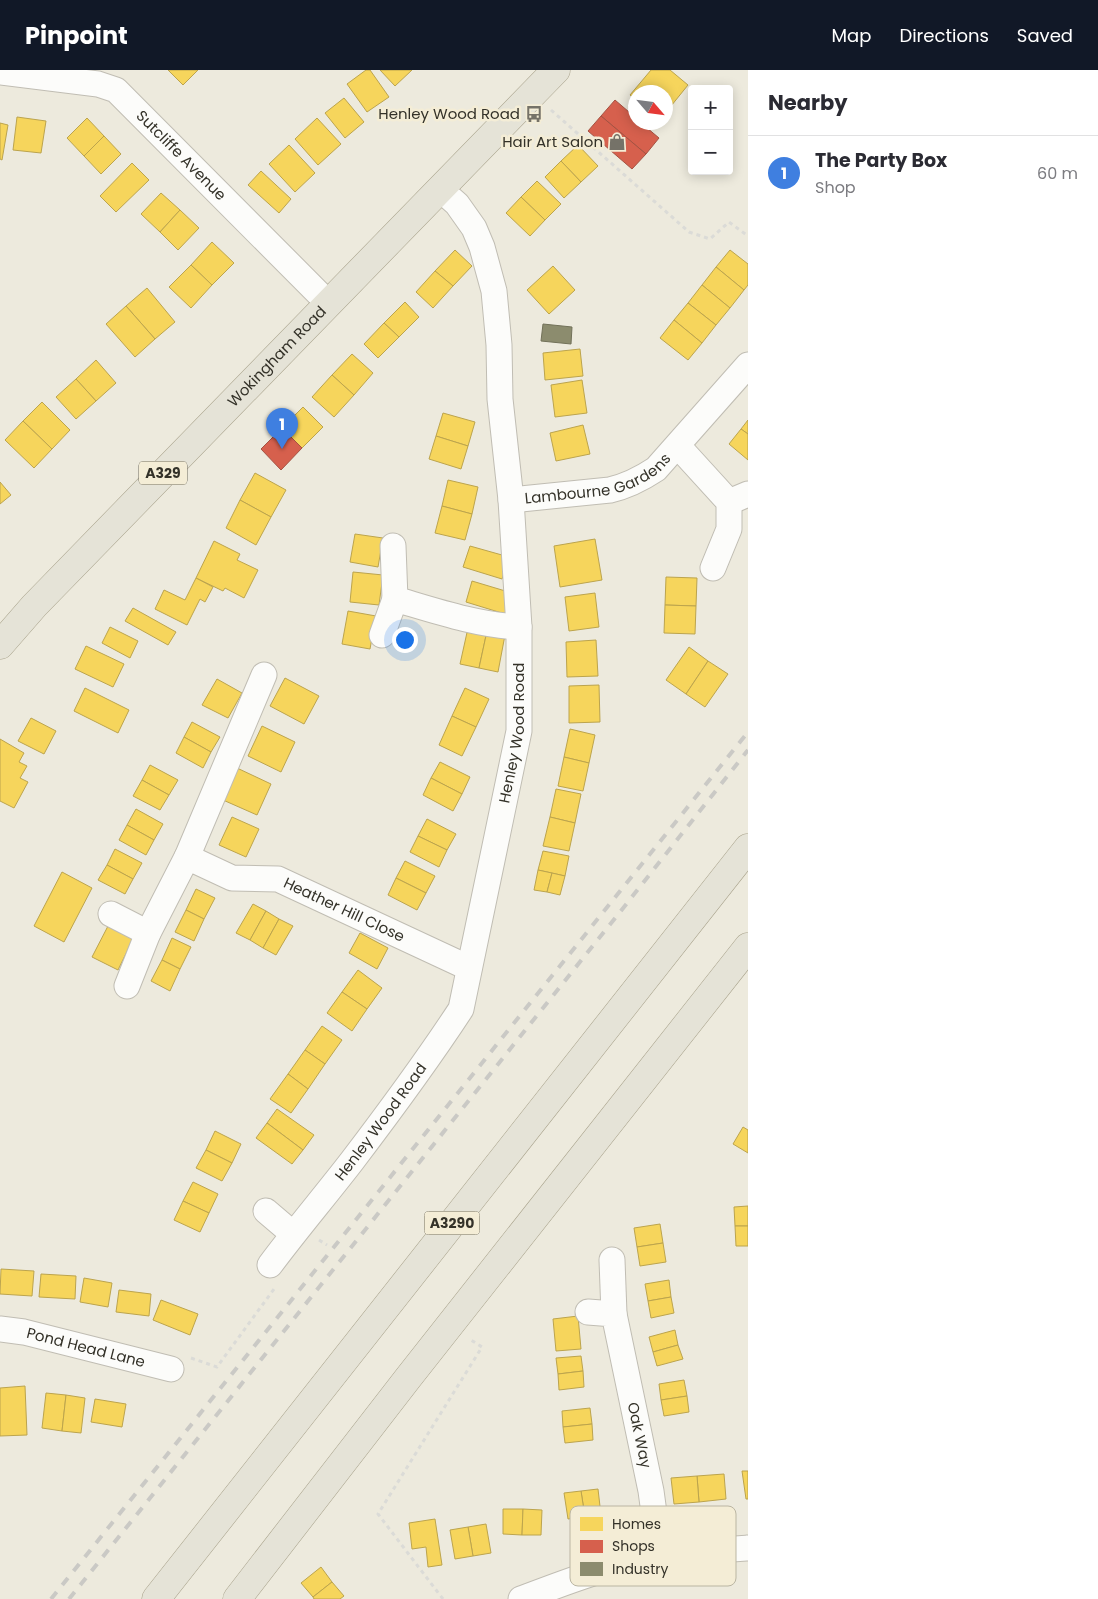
<!DOCTYPE html>
<html lang="en">
<head>
<meta charset="utf-8">
<style>
  :root { --surface:#fff; --page:#f2f2f3; --text:#2b2b33; --muted:#7c7c81; --line:#e1e1e2; --accent:#111827 }
  body { margin:0; font-family:Poppins,sans-serif; background:var(--page); color:var(--text) }
  .controls { position:absolute; right:15px; top:15px; display:grid; overflow:hidden; border-radius:5px; box-shadow:0 2px 12px #0003 }
  .controls button { width:45px; height:45px; display:grid; place-items:center; padding:0; border:0; border-bottom:1px solid var(--line); background:var(--surface); color:var(--text); font:25px sans-serif }
  .compass { position:absolute; left:628px; top:15px; width:45px; height:45px; border-radius:50%; background:var(--surface); box-shadow:0 2px 12px #0003; rotate:118deg }
  .you { position:absolute; left:404px; top:569px; width:18px; height:18px; margin:-12px; border:4px solid #fff; border-radius:50%; background:#1a73e8; box-shadow:0 0 0 8px #1a73e833 }
  .badge { display:grid; place-items:center; width:32px; height:32px; border-radius:50%; background:var(--accent); color:#fff; font-size:16px; font-weight:700 }
  .pin { position:absolute; translate:-50% -41px; filter:drop-shadow(0 1px 2px #0008) }
  .pin::after { content:''; position:absolute; top:26px; width:18px; height:15px; background:inherit; clip-path:polygon(0 0,100% 0,50% 100%) }
  .list { margin:0; padding:0; list-style:none }
  h2 { display:flex; justify-content:space-between; align-items:center; height:65px; margin:0; padding:0 20px; font-size:21px }
  h2 small { font-size:16px; font-weight:400; color:var(--muted) }
  .list li { display:grid; grid-template-columns:32px 1fr auto; gap:15px; align-items:center; box-sizing:border-box; height:75px; padding:0 20px; border-top:1px solid var(--line) }
  .list b { display:block; font-size:19px; white-space:nowrap }
  .list p { margin:0; font-size:16px; white-space:nowrap; color:var(--muted) }
  .list em { font-size:16px; font-style:normal; color:var(--muted) }
  .map { position:relative; flex:none; width:748px; height:1529px; overflow:hidden }
  header { display:flex; align-items:center; gap:30px; box-sizing:border-box; height:70px; padding:0 25px; background:var(--accent); color:#fff }
  header strong { font-size:24px }
  nav { display:flex; gap:28px; margin-inline-start:auto; font-size:18px }
  main { display:flex }
  aside { flex:1; background:var(--surface) }
  .map>svg:first-child { display:block }
</style>
</head>
<body>
<header>
<strong>Pinpoint</strong>
<nav><a>Map</a><a>Directions</a><a>Saved</a></nav>
</header>
<main>
<div class="map">
<svg width="748" height="1529" viewBox="0 0 748 1529">
  <rect width="100%" height="100%" fill="#edeadd"/>
  <g fill="#f6d55c" stroke="#bca44d">
    <path d="M168,0H198L183,15Z"/>
    <path d="M366,0H370L389,27L367,42L347,14Z"/>
    <path d="M380,0H412L395,16Z"/>
    <path d="M651,0H670L688,15L667,41L666,40V22H636V30L630,25Z"/>
    <path d="M344,28L364,52L345,68L325,43Z"/>
    <path d="M17,47L46,51L41,83L13,80Z"/>
    <path d="M87,48L104,66L84,86L67,68Z"/>
    <path d="M317,48L341,74L318,95L295,69Z"/>
    <path d="M0,53L8,55L2,90L0,89Z"/>
    <path d="M104,66L121,84L101,104L84,86Z"/>
    <path d="M289,75L315,103L295,122L269,94Z"/>
    <path d="M578,75L598,96L581,112L561,91Z"/>
    <path d="M561,91L581,112L564,128L545,107Z"/>
    <path d="M132,93L149,110L116,142L100,126Z"/>
    <path d="M261,101L291,129L279,143L248,115Z"/>
    <path d="M537,111L561,134L545,150L521,127Z"/>
    <path d="M161,123L180,140L160,162L141,144Z"/>
    <path d="M521,127L545,150L530,166L506,143Z"/>
    <path d="M180,140L199,158L178,180L160,162Z"/>
    <path d="M212,172L234,193L212,215L191,195Z"/>
    <path d="M455,180L472,196L453,216L435,201Z"/>
    <path d="M730,180L748,194V215L744,220L716,197Z"/>
    <path d="M191,195L212,215L191,238L169,217Z"/>
    <path d="M553,196L575,220L549,244L527,220Z"/>
    <path d="M716,197L744,220L730,238L702,215Z"/>
    <path d="M435,201L453,216L433,238L416,222Z"/>
    <path d="M702,215L730,238L716,255L688,233Z"/>
    <path d="M147,218L175,252L155,269L126,236Z"/>
    <path d="M405,232L419,247L399,267L384,253Z"/>
    <path d="M688,233L716,255L702,273L674,250Z"/>
    <path d="M126,236L155,269L135,287L106,254Z"/>
    <path d="M674,250L702,273L688,290L660,268Z"/>
    <path d="M384,253L399,267L378,288L364,274Z"/>
    <path d="M580,279L583,306L545,310L543,283Z"/>
    <path d="M352,284L373,303L354,325L332,305Z"/>
    <path d="M96,290L116,313L96,331L76,309Z"/>
    <path d="M332,305L354,325L334,347L312,327Z"/>
    <path d="M76,309L96,331L76,349L56,327Z"/>
    <path d="M582,310L587,343L555,347L551,315Z"/>
    <path d="M42,332L70,360L52,379L23,351Z"/>
    <path d="M303,337L323,357L302,378L282,358Z"/>
    <path d="M443,343L475,352L468,376L436,366Z"/>
    <path d="M748,350V364L741,359Z"/>
    <path d="M23,351L52,379L34,398L5,370Z"/>
    <path d="M583,355L590,384L556,391L550,363Z"/>
    <path d="M741,359L748,364V390L729,374Z"/>
    <path d="M436,366L468,376L461,399L429,389Z"/>
    <path d="M255,403L286,420L271,447L240,430Z"/>
    <path d="M448,410L478,417L472,444L442,436Z"/>
    <path d="M0,412L11,425L0,434Z"/>
    <path d="M240,430L271,447L256,475L226,458Z"/>
    <path d="M442,436L472,444L465,470L435,463Z"/>
    <path d="M355,464L383,468L378,497L350,492Z"/>
    <path d="M595,469L602,510L560,517L554,476Z"/>
    <path d="M214,471L240,484L237,490L258,500L244,528L225,518L223,521L196,508Z"/>
    <path d="M470,476L509,487L502,509L463,497Z"/>
    <path d="M353,502L383,505L379,535L350,532Z"/>
    <path d="M666,507L697,508L696,536L665,535Z"/>
    <path d="M196,508L213,517L205,532L200,529L187,555L155,539L164,520L185,530Z"/>
    <path d="M472,511L512,523L505,544L466,532Z"/>
    <path d="M595,523L599,557L569,561L565,527Z"/>
    <path d="M665,535L696,536L695,564L664,563Z"/>
    <path d="M133,538L176,562L168,575L125,551Z"/>
    <path d="M348,541L376,546L370,579L342,574Z"/>
    <path d="M110,557L138,571L130,588L102,573Z"/>
    <path d="M468,558L487,561L479,598L460,594Z"/>
    <path d="M487,561L505,565L498,602L479,598Z"/>
    <path d="M596,570L598,606L567,607L566,572Z"/>
    <path d="M86,576L124,594L113,617L75,599Z"/>
    <path d="M689,577L708,591L686,624L666,610Z"/>
    <path d="M708,591L728,604L705,637L686,624Z"/>
    <path d="M285,608L319,626L304,654L270,636Z"/>
    <path d="M217,609L242,623L228,648L202,635Z"/>
    <path d="M599,615L600,652L569,653V616Z"/>
    <path d="M85,618L129,640L118,663L74,641Z"/>
    <path d="M465,618L489,629L476,657L452,646Z"/>
    <path d="M452,646L476,657L462,686L439,675Z"/>
    <path d="M31,648L56,661L44,684L18,671Z"/>
    <path d="M192,652L220,667L211,682L184,667Z"/>
    <path d="M262,656L295,672L281,702L248,686Z"/>
    <path d="M570,659L595,665L589,693L564,687Z"/>
    <path d="M184,667L211,682L203,698L176,683Z"/>
    <path d="M0,669L24,683L19,692L27,696L20,708L28,712L14,738L0,731Z"/>
    <path d="M564,687L589,693L583,721L558,716Z"/>
    <path d="M440,692L470,707L462,724L431,708Z"/>
    <path d="M150,695L178,710L169,725L142,710Z"/>
    <path d="M237,698L271,714L257,745L223,730Z"/>
    <path d="M431,708L462,724L453,741L423,725Z"/>
    <path d="M142,710L169,725L160,740L133,726Z"/>
    <path d="M556,719L581,724L575,753L550,747Z"/>
    <path d="M136,739L163,754L154,770L127,755Z"/>
    <path d="M232,747L259,759L246,787L219,775Z"/>
    <path d="M550,747L575,753L569,781L543,776Z"/>
    <path d="M427,749L456,764L447,780L418,766Z"/>
    <path d="M127,755L154,770L146,785L119,770Z"/>
    <path d="M418,766L447,780L439,797L410,782Z"/>
    <path d="M115,779L142,793L133,809L107,795Z"/>
    <path d="M543,781L569,786L565,806L538,800Z"/>
    <path d="M405,791L435,806L426,823L396,808Z"/>
    <path d="M107,795L133,809L125,824L98,810Z"/>
    <path d="M538,800L552,803L547,822L534,820Z"/>
    <path d="M62,802L92,818L64,872L34,856Z"/>
    <path d="M552,803L565,806L560,825L547,822Z"/>
    <path d="M396,808L426,823L417,840L388,825Z"/>
    <path d="M196,819L215,828L204,849L186,840Z"/>
    <path d="M253,834L266,841L250,870L236,863Z"/>
    <path d="M186,840L204,849L194,871L175,862Z"/>
    <path d="M266,841L279,849L263,878L250,870Z"/>
    <path d="M279,849L293,856L276,885L263,878Z"/>
    <path d="M108,856L133,869L118,900L92,887Z"/>
    <path d="M360,863L388,878L377,899L349,883Z"/>
    <path d="M172,868L191,877L180,899L162,890Z"/>
    <path d="M162,890L180,899L170,921L151,911Z"/>
    <path d="M358,900L382,918L367,939L342,922Z"/>
    <path d="M342,922L367,939L352,961L327,943Z"/>
    <path d="M322,956L342,970L325,994L305,980Z"/>
    <path d="M305,980L325,994L308,1019L288,1004Z"/>
    <path d="M288,1004L308,1019L291,1043L270,1029Z"/>
    <path d="M277,1039L314,1065L303,1080L267,1053Z"/>
    <path d="M267,1053L303,1080L292,1094L256,1068Z"/>
    <path d="M743,1057L748,1060V1083L733,1074Z"/>
    <path d="M215,1061L241,1074L232,1093L206,1080Z"/>
    <path d="M206,1080L232,1093L222,1111L196,1098Z"/>
    <path d="M193,1112L218,1124L209,1143L183,1131Z"/>
    <path d="M183,1131L209,1143L200,1162L174,1150Z"/>
    <path d="M748,1136V1156H735L734,1137Z"/>
    <path d="M660,1154L663,1173L637,1177L634,1158Z"/>
    <path d="M735,1156H748V1176H736Z"/>
    <path d="M663,1173L666,1192L640,1196L637,1177Z"/>
    <path d="M1,1199L34,1201L32,1226L0,1224Z"/>
    <path d="M41,1204L76,1206L75,1229L39,1227Z"/>
    <path d="M84,1208L112,1213L108,1237L80,1232Z"/>
    <path d="M669,1210L671,1227L648,1231L645,1214Z"/>
    <path d="M119,1220L151,1224L149,1246L116,1242Z"/>
    <path d="M671,1227L674,1243L651,1248L648,1231Z"/>
    <path d="M161,1230L198,1244L190,1265L153,1250Z"/>
    <path d="M578,1246L581,1279L556,1281L553,1249Z"/>
    <path d="M675,1260L678,1275L653,1282L649,1267Z"/>
    <path d="M678,1275L683,1289L657,1296L653,1282Z"/>
    <path d="M581,1286L583,1301L558,1304L556,1288Z"/>
    <path d="M583,1301L584,1317L559,1320L558,1304Z"/>
    <path d="M684,1310L687,1326L661,1330L659,1314Z"/>
    <path d="M25,1316L27,1365L0,1366V1318Z"/>
    <path d="M46,1323L66,1325L62,1361L42,1358Z"/>
    <path d="M66,1325L85,1328L81,1363L62,1361Z"/>
    <path d="M687,1326L689,1342L664,1346L661,1330Z"/>
    <path d="M95,1329L126,1334L122,1357L91,1352Z"/>
    <path d="M590,1338L592,1354L563,1357L562,1341Z"/>
    <path d="M592,1354L593,1370L565,1373L563,1357Z"/>
    <path d="M742,1401H748V1429H746Z"/>
    <path d="M724,1404L726,1429L699,1432L697,1406Z"/>
    <path d="M697,1406L699,1432L674,1434L671,1408Z"/>
    <path d="M598,1419L601,1445L585,1447L581,1421Z"/>
    <path d="M581,1421L585,1447L568,1449L564,1423Z"/>
    <path d="M503,1439H523L522,1465L503,1464Z"/>
    <path d="M523,1439L542,1440L541,1465H522Z"/>
    <path d="M435,1449L442,1495L428,1497L426,1477L412,1479L409,1453Z"/>
    <path d="M486,1454L491,1483L473,1486L468,1457Z"/>
    <path d="M468,1457L473,1486L455,1489L450,1460Z"/>
    <path d="M321,1497L332,1512L313,1527L301,1513Z"/>
    <path d="M332,1512L344,1526L340,1529H314L313,1527Z"/>
  </g>
  <g fill="#d6604d" stroke="#a55242">
    <path d="M615,30L636,48V52H640L659,68L646,84L601,46Z"/>
    <path d="M601,46L646,84L632,99L588,61Z"/>
    <path d="M282,358L302,378L281,400L261,379Z"/>
  </g>
  <path fill="#8c8c6e" stroke="#727159" d="M543,254L572,257L571,274L541,271Z"/>
  <g fill="none" stroke-linecap="round" stroke-linejoin="round">
    <g stroke="#c0bdb3" stroke-width="27">
      <g id="street">
        <path id="s1" d="M0,2L98,14L116,20L329,234"/>
        <path d="M678,376L729,432V459L713,498"/>
        <path id="s2" d="M511,430L610,420C627,416 641,409 656,399L748,295"/>
        <path d="M729,432L748,424"/>
        <path d="M393,476L395,529"/>
        <path d="M382,565L395,529C436,541 477,555 519,557"/>
        <path d="M187,787L264,605"/>
        <path d="M111,844L148,863"/>
        <path id="s3" d="M127,916L148,863L187,787L232,808L278,809L469,898"/>
        <path d="M266,1141L293,1164"/>
        <path d="M612,1190L614,1244"/>
        <path id="s4" d="M270,1195C296,1160 325,1126 352,1091C390,1041 427,991 461,939L519,661V557L511,430L500,329L499,275L494,221L482,177L474,158L457,134L440,119"/>
        <path id="s5" d="M588,1242L614,1244L651,1421L660,1487"/>
        <path id="s6" d="M0,1259L24,1262L171,1299"/>
        <path d="M521,1529C566,1512 612,1494 660,1487C689,1482 719,1480 748,1478"/>
      </g>
    </g>
    <g stroke="#a7a18a" stroke-width="29">
      <g id="primary">
        <path id="s7" d="M0,575L34,536L556,0"/>
        <path d="M156,1529L748,778"/>
        <path d="M237,1529L408,1308L748,877"/>
      </g>
    </g>
    <g stroke="#dbdbd7" stroke-width="3" stroke-dasharray="4 4" stroke-linecap="butt">
      <path d="M551,40L689,162L710,169L729,152L748,166"/>
      <path d="M319,1170L327,1175"/>
      <path d="M191,1288L217,1297L274,1219"/>
      <path d="M443,1529L378,1444L482,1277L471,1270"/>
    </g>
    <use href="#street" stroke="#fcfcfa" stroke-width="25"/>
    <use href="#primary" stroke="#e5e3d7" stroke-width="28"/>
    <g stroke="#cac9c5" stroke-width="4" stroke-dasharray="9 9" stroke-linecap="butt">
      <path d="M51,1529L748,662"/>
      <path d="M69,1529L620,842L748,680"/>
    </g>
  </g>
  <defs>
    <g id="bus-bare" transform="scale(1.35)"><path d="M-5-6H5V4H4V6H2V4H-2V6H-4V4H-5ZM-3.5-4V0h7V-4ZM-3.5 1.2v1.5H-2V1.2ZM2 1.2v1.5H3.5V1.2Z" fill="#757268" stroke="#f4edd6" stroke-width="2.5" paint-order="stroke"/></g>
    <g id="shop-bare" transform="scale(1.35)"><path d="M-5-2.5h2.3a2.7 3.5 0 0 1 5.4 0H5L5.5 6h-11ZM-1.5-2.5h3a1.5 2.3 0 0 0-3 0Z" fill="#757268" stroke="#f4edd6" stroke-width="2.5" paint-order="stroke"/></g>
  </defs>
  <g fill-rule="evenodd">
    <use href="#bus-bare" x="534" y="44"/>
    <use href="#shop-bare" x="617" y="72"/>
  </g>
  <g text-anchor="middle" stroke-width="5" stroke-linejoin="round" paint-order="stroke">
    <g fill="#f4edd6" stroke="#6e6a5d" stroke-width="1">
      <rect x="139" y="391.5" width="48" height="23" rx="4"/>
      <rect x="424.5" y="1141.5" width="55" height="23" rx="4"/>
    </g>
    <g font-size="14" font-weight="bold" fill="#343229">
      <text x="163" y="408">A329</text>
      <text x="452" y="1158">A3290</text>
    </g>
    <g font-size="15" fill="#343229" stroke="#f4edd6" text-anchor="end">
      <text x="520" y="49">Henley Wood Road</text>
      <text x="603" y="77">Hair Art Salon</text>
    </g>
    <g font-size="15" fill="#343229" stroke="#f4edd6">
      <text dy="5" stroke="none"><textPath href="#s1" startOffset="210">Sutcliffe Avenue</textPath></text>
      <text dy="5" stroke="none"><textPath href="#s7" startOffset="400">Wokingham Road</textPath></text>
      <text dy="5" stroke="none"><textPath href="#s2" startOffset="91">Lambourne Gardens</textPath></text>
      <text dy="5" stroke="none"><textPath href="#s4" startOffset="601">Henley Wood Road</textPath></text>
      <text dy="5" stroke="none"><textPath href="#s3" startOffset="311">Heather Hill Close</textPath></text>
      <text dy="5" stroke="none"><textPath href="#s4" startOffset="181">Henley Wood Road</textPath></text>
      <text dy="5" stroke="none"><textPath href="#s6" startOffset="88">Pond Head Lane</textPath></text>
      <text dy="5" stroke="none"><textPath href="#s5" startOffset="150">Oak Way</textPath></text>
    </g>
  </g>
  <rect x="570" y="1436" width="166" height="80" rx="8" fill="#f4edd6" stroke="#bab5a2" stroke-width="1"/>
  <rect x="580" y="1447" width="23" height="14" fill="#f6d55c"/>
  <rect x="580" y="1470" width="23" height="13" fill="#d6604d"/>
  <rect x="580" y="1492" width="23" height="14" fill="#8c8c6e"/>
  <g font-size="14" fill="#343229">
    <text x="612" y="1459">Homes</text>
    <text x="612" y="1481">Shops</text>
    <text x="612" y="1504">Industry</text>
  </g>
</svg>
<div class="controls">
<button>+</button>
<button>−</button>
</div>
<svg class="compass" viewBox="-18 -18 36 36"><path d="M0-13l5 13h-10z" fill="#e53935"/><path d="M0 13l5-13h-10z" fill="#7c7c81"/></svg>
<div class="you"></div>
<div class="pin badge" style="left:282px;top:379px;background:#3f7fe0">1</div>
</div>
<aside>
<h2>Nearby<small></small></h2>
<ul class="list">
<li><span class="badge" style="background:#3f7fe0">1</span><div><b>The Party Box</b><p>Shop</p></div><em>60 m</em></li>
</ul>
</aside>
</main>
</body>
</html>
